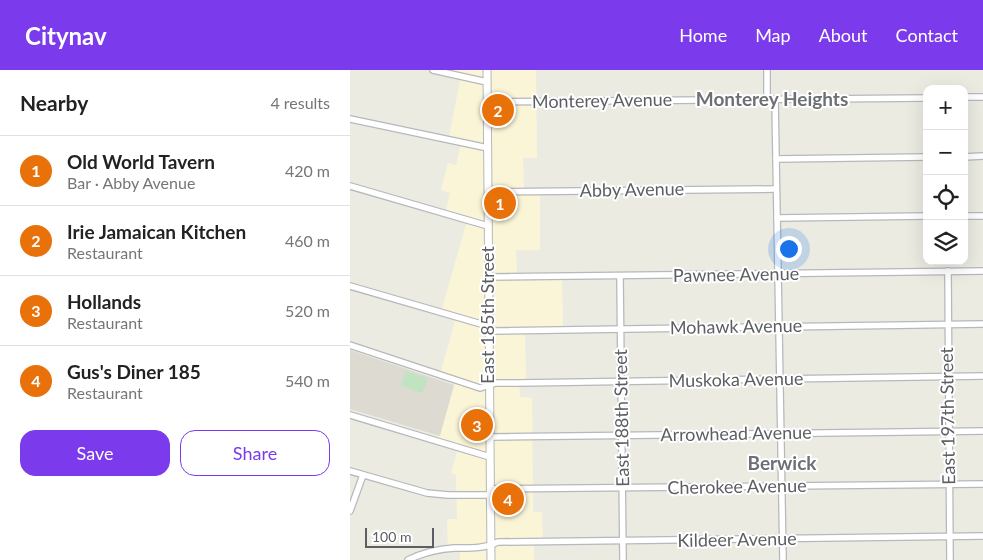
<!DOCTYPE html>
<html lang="en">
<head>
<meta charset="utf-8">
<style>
  :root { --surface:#fff; --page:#f6f6f6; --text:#222; --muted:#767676; --line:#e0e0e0; --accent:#7c3aed }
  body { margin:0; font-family:Lato,sans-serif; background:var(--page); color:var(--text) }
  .controls { position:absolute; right:15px; top:15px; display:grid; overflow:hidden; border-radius:10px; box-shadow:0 5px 20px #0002 }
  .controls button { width:45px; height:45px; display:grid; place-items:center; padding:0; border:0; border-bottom:1px solid var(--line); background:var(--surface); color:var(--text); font:25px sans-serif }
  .scale { position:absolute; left:15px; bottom:12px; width:69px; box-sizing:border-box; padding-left:5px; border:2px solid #5b5e62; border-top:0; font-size:14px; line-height:18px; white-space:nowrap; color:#5b5e62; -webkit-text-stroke:4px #fff; paint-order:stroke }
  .you { position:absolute; left:438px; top:178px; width:18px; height:18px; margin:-12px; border:4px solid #fff; border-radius:50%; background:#1a73e8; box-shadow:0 0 0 8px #1a73e833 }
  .badge { display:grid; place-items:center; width:32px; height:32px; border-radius:50%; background:var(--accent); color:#fff; font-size:16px; font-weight:700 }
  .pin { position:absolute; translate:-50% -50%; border:2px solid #fff; box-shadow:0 1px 5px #0006 }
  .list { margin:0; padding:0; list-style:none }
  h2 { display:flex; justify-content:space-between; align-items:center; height:65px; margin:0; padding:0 20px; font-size:21px }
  h2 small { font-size:16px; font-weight:400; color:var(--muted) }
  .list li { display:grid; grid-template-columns:32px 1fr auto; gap:15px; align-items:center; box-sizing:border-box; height:70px; padding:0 20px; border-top:1px solid var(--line) }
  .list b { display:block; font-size:19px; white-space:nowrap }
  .list p { margin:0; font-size:16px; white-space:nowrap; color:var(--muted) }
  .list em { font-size:16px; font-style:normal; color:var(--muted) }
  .actions { display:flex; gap:10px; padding:15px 20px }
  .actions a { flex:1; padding:11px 0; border:1px solid var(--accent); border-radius:15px; text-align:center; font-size:18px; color:var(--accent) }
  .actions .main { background:var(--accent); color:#fff }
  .icon { flex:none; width:28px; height:28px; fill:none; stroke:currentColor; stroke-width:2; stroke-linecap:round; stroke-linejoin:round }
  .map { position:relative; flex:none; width:633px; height:490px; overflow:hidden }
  header { display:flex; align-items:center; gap:30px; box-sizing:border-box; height:70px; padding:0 25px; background:var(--accent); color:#fff }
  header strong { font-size:24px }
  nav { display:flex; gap:28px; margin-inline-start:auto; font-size:18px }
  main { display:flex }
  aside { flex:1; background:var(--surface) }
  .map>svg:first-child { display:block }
</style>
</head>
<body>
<header>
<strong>Citynav</strong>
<nav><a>Home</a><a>Map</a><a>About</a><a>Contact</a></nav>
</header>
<main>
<aside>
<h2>Nearby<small>4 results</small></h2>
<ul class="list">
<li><span class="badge" style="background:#e8710a">1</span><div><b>Old World Tavern</b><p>Bar · Abby Avenue</p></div><em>420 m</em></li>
<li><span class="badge" style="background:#e8710a">2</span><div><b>Irie Jamaican Kitchen</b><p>Restaurant</p></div><em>460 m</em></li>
<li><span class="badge" style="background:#e8710a">3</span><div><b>Hollands</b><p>Restaurant</p></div><em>520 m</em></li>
<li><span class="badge" style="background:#e8710a">4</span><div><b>Gus's Diner 185</b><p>Restaurant</p></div><em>540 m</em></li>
</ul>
<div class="actions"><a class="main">Save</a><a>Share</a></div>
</aside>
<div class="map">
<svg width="633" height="490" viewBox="0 0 633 490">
  <rect width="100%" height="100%" fill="#ecebe2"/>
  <path fill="#fbf5d8" d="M83,0H186L187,88H173L174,121H190V180H166L167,207H212L213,260L175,261L176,313H169L170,327L182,328L183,442H192L193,472H184V490H110V478L98,479L97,449H107L106,405L101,403L108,378L87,371L106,310L90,305L106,247L91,242L117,151L95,144L100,123L91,120L98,93L106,95L111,74L98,71L111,6Z"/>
  <path fill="#dcdad1" d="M0,280L104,315L90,366L0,339Z"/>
  <path fill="#c0e3c1" d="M56,301L78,309L72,323L51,316Z"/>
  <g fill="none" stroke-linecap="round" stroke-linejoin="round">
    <g stroke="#b5b8bc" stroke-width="8">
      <g id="minor">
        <path d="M83,0L137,12"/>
        <path d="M417,0V29"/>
        <path d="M614,27H633"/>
        <path d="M425,29L433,490"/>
        <path d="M137,32L577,28"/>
        <path d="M0,49L138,78"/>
        <path d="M614,87L633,86"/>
        <path d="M426,89L577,87"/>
        <path d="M0,116L138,156"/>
        <path d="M138,122L426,119"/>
        <path d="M614,146H633"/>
        <path d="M427,148L577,146"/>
        <path d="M598,201L600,490"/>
        <path d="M270,206L273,490"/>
        <path d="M138,207L633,201"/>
        <path d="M0,216L138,256"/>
        <path d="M138,261L633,254"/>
        <path d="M0,275L130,318L146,313H169L633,306"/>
        <path d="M0,345L140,387"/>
        <path d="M140,367L633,361"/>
        <path d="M0,401L77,423L98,425H141"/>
        <path d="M141,419L633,414"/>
        <path d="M0,441L13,405"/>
        <path d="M58,490C72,483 89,479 104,478C120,478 133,479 148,472L633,466"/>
      </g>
    </g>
    <g stroke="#b5b8bc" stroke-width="9">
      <path id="tertiary" d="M137,0L141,490"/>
    </g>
    <use href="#minor" stroke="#fff" stroke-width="5.5"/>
    <use href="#tertiary" stroke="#fff" stroke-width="7"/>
  </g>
  <g text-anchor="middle" stroke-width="4" stroke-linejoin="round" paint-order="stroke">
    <g font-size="18" fill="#5b5e62" stroke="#fff">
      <text transform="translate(252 31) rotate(-1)" y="6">Monterey Avenue</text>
      <text transform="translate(282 120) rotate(-1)" y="6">Abby Avenue</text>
      <text transform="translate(386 205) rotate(-1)" y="6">Pawnee Avenue</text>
      <text transform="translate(138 245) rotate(-90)" y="6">East 185th Street</text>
      <text transform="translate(386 257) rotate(-1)" y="6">Mohawk Avenue</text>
      <text transform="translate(386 310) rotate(-1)" y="6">Muskoka Avenue</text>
      <text transform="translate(598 346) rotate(-91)" y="6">East 197th Street</text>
      <text transform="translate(272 348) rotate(-91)" y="6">East 188th Street</text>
      <text transform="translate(386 364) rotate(-1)" y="6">Arrowhead Avenue</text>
      <text transform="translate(387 417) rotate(-1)" y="6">Cherokee Avenue</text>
      <text transform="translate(387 470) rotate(-1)" y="6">Kildeer Avenue</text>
    </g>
    <g font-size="19" font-weight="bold" fill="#6c7074" stroke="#fff">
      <text x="422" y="36">Monterey Heights</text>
      <text x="432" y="400">Berwick</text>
    </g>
  </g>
</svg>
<div class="controls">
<button>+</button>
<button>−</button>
<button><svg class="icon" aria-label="locate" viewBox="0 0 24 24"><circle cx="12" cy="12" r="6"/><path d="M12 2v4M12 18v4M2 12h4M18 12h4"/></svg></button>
<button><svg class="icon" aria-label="layers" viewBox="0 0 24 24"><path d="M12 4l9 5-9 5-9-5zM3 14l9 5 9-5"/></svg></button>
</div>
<div class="scale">100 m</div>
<div class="you"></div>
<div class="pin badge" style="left:150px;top:133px;background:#e8710a">1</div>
<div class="pin badge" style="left:148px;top:40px;background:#e8710a">2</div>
<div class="pin badge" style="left:127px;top:355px;background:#e8710a">3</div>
<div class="pin badge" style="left:158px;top:429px;background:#e8710a">4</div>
</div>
</main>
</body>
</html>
